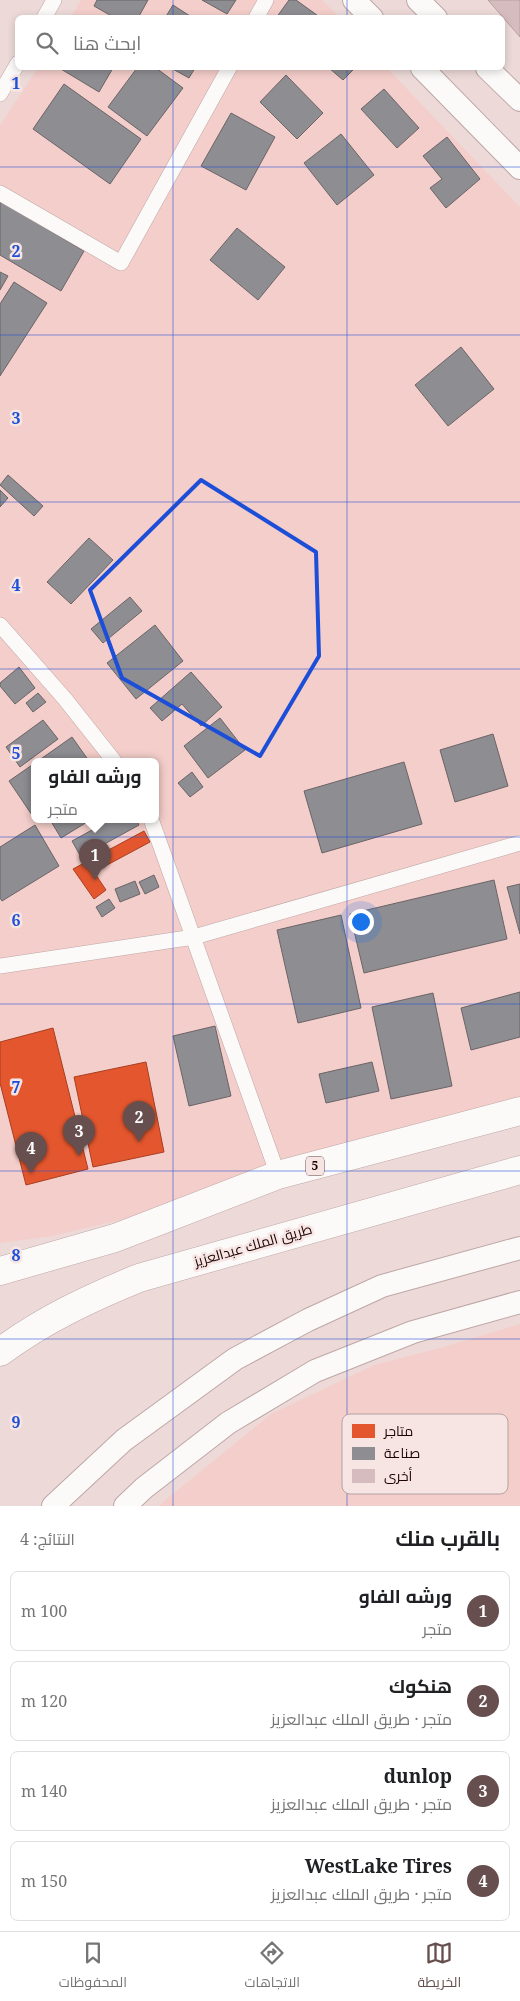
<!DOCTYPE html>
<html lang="ar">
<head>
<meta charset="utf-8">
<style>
  :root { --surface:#fff; --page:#f2f2f2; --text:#202124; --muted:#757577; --line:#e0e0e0; --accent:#664f4e }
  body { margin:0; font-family:"Noto Serif",Cairo,serif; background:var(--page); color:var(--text); direction:rtl }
  .you { position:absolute; left:360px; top:921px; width:18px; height:18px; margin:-12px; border:4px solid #fff; border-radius:50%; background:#1a73e8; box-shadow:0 0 0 8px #1a73e833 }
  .badge { display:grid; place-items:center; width:32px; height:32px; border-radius:50%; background:var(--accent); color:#fff; font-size:16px; font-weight:700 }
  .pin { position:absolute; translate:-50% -41px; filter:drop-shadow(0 1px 2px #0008) }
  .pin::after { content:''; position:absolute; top:26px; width:18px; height:15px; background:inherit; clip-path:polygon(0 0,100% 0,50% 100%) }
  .popup { position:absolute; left:31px; top:758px; width:128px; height:65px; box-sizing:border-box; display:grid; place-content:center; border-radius:8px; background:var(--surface); filter:drop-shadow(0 1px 4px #0005); font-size:16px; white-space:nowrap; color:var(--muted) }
  .popup b { font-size:19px; color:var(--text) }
  .popup::after { content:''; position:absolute; left:50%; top:100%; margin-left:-10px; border:10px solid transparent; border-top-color:var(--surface) }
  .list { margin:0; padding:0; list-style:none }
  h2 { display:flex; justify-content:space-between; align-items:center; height:65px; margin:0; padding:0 20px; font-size:21px }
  h2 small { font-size:16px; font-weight:400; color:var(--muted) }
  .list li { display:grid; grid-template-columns:32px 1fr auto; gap:15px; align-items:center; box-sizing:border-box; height:80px; margin:0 10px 10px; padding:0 10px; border:1px solid var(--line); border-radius:8px }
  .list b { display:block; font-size:19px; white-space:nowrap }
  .list p { margin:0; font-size:16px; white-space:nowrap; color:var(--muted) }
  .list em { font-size:16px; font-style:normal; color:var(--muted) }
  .icon { flex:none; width:28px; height:28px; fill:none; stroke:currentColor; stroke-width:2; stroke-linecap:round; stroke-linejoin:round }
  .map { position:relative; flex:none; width:520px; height:1506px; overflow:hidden; direction:ltr }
  .search { position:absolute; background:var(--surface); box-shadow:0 2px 8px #0003; left:15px; right:15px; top:15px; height:55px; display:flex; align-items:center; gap:12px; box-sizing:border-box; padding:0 18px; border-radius:8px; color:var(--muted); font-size:19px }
  .sheet { height:425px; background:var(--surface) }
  nav { display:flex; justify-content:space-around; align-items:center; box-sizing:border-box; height:70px; border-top:1px solid var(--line); background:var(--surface); font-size:14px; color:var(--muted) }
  nav a { display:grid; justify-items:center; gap:2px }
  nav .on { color:var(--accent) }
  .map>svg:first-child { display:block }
</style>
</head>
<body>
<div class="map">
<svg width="520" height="1506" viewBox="0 0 520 1506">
  <rect width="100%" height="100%" fill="#eddad8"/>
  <g fill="#f4ceca" fill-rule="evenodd">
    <path d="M81,0H322L339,17L70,18Z"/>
    <path d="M38,68H387L520,207V1118L384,1157L53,1236L0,1243V125ZM35,761H155V819H35Z"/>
    <path d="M520,1324V1506H158L271,1414L374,1365L440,1348Z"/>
  </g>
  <g fill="#e4572e" stroke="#a83e21">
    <path d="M144,831L150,842L94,872L106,890L94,899L73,869Z"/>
    <path d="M53,1028L88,1169L26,1185L0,1083V1042Z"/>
    <path d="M146,1062L164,1152L93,1167L74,1077Z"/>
  </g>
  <g fill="#8d8d92" stroke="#6b6467">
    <path d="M97,0H148L138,18H115L94,6Z"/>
    <path d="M202,0H236L227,14Z"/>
    <path d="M289,0H296L321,18H276Z"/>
    <path d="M173,5L193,18H165Z"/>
    <path d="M62,68H113L99,92L61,69Z"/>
    <path d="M137,68H156L183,88L147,136L108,107Z"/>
    <path d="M171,68H195L189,78Z"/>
    <path d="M329,68H355L343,80Z"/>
    <path d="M286,75L323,113L297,139L260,102Z"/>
    <path d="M64,84L141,139L110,184L33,129Z"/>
    <path d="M384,89L419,128L397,148L361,109Z"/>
    <path d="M231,113L275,137L246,190L201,166Z"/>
    <path d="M341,134L374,175L337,205L304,163Z"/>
    <path d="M447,137L480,179L446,208L430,188L442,179L423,156Z"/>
    <path d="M0,201L84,251L61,291L0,255Z"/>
    <path d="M237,228L285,267L258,300L210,260Z"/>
    <path d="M0,272L8,276L0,290Z"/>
    <path d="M14,282L47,303L0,376V304Z"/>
    <path d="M461,347L494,389L448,426L415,385Z"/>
    <path d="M8,475L43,506L34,516L0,485Z"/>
    <path d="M0,490L8,498L0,507Z"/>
    <path d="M89,538L113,560L71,604L47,582Z"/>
    <path d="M130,597L142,611L103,643L91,629Z"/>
    <path d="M155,625L183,661L136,699L107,663Z"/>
    <path d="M19,667L35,688L15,704L0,686V683Z"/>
    <path d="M191,672L222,707L201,726L182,704L162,721L150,708Z"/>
    <path d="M38,693L46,702L33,712L26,703Z"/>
    <path d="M220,718L245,750L208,778L184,746Z"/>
    <path d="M43,720L58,739L20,767L6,747Z"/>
    <path d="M493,734L508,786L455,802L440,750Z"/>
    <path d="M72,737L89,761H38Z"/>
    <path d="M404,762L422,824L322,853L304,791Z"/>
    <path d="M35,763V817L34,818L9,781Z"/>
    <path d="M192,772L203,787L190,797L178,783Z"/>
    <path d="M58,819H92L61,838L52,823Z"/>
    <path d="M112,819H136L139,825L81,857L72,841Z"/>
    <path d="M35,825L59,866L2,901L0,898V847Z"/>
    <path d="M154,875L159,887L145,894L139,882Z"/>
    <path d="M494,880L507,939L364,973L350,914Z"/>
    <path d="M135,881L140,894L120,902L115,889Z"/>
    <path d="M520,884V934L507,887Z"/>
    <path d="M109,899L115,908L102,917L96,907Z"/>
    <path d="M341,915L361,1008L298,1023L277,930Z"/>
    <path d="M520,992V1037L471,1050L461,1008Z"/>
    <path d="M433,993L452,1086L391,1099L372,1007Z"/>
    <path d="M215,1026L231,1096L189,1106L173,1036Z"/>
    <path d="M372,1062L379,1091L326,1103L319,1074Z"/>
  </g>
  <path fill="#d7bcbf" stroke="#b6a0a2" d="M488,0H520V37Z"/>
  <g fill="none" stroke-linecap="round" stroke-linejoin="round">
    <g stroke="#bda7a5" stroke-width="16">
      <g id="street">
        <path d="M44,18L54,0"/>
        <path d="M256,18L266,0"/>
        <path d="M0,94L18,63"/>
        <path d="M0,193L121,263L229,68"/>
        <path d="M0,625L65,699L114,761"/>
        <path d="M151,819L278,1175"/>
        <path d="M0,966L194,937L520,843"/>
      </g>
    </g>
    <g stroke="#bda7a5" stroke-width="24">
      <g id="secondary">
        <path d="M354,0L372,18"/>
        <path d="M418,0L436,18"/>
        <path d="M422,68L520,168"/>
        <path d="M487,68L520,100"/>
        <path d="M53,1506L124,1440L235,1359L308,1320L382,1286L520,1248"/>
        <path d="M125,1506L144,1488L228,1423L315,1371L413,1332L520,1302"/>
      </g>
    </g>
    <g stroke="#bda7a5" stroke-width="29">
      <g id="highway">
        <path d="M0,1271L115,1238L278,1175L520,1111"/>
        <path d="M0,1352C43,1320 90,1298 139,1278L520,1170"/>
      </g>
    </g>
    <use href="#street" stroke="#fcf9f9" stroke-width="15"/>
    <use href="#secondary" stroke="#fcf9f9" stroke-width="22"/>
    <use href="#highway" stroke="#fcf9f9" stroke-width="28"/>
  </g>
  <path fill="none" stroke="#1d4ed8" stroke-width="4" stroke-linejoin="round" d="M201,480L316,552L319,656L260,756L122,678L90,590Z"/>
  <path fill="none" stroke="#1d4ed8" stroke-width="1" stroke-opacity="0.55" d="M173,0V18M347,0V18M173,68V1506M347,68V1506M0,167H520M0,335H520M0,502H520M0,669H520M0,837H520M0,1004H520M0,1171H520M0,1339H520"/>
  <g text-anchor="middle" stroke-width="5" stroke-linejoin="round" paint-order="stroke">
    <rect fill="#f6e5e3" stroke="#5e4846" stroke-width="1" x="306" y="1156.5" width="18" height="19" rx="4"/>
    <g font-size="12" font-weight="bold" fill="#1d0403">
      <text x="315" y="1170">5</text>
    </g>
    <g font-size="14" fill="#1d0403" stroke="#f6e5e3">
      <text transform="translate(253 1245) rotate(-16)" y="5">طريق الملك عبدالعزيز</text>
    </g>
  </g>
  <rect x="342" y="1414" width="166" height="80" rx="8" fill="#f6e5e3" stroke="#b5a2a0" stroke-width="1"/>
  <rect x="352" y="1424" width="23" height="14" fill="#e4572e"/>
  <rect x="352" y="1447" width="23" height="13" fill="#8d8d92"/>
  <rect x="352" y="1469" width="23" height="14" fill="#d7bcbf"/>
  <g font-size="14" fill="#1d0403">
    <text x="384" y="1436">متاجر</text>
    <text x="384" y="1458">صناعة</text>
    <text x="384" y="1481">أخرى</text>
  </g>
  <g font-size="16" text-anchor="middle" font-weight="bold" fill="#1d4ed8" stroke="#f6e5e3" stroke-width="5" stroke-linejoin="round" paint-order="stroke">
    <text x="16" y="89">1</text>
    <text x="16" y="257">2</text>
    <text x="16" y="424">3</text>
    <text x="16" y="591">4</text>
    <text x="16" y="759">5</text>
    <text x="16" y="926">6</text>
    <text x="16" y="1093">7</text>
    <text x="16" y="1261">8</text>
    <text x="16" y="1428">9</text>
  </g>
</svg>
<div class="you"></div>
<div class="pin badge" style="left:95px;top:880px">1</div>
<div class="popup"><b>ورشه الفاو</b>متجر</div>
<div class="pin badge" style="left:139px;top:1142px">2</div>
<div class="pin badge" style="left:79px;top:1156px">3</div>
<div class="pin badge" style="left:31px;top:1173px">4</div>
<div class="search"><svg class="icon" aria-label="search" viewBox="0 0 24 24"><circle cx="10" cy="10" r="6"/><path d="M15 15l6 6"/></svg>ابحث هنا</div>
</div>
<section class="sheet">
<h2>بالقرب منك<small>النتائج: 4</small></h2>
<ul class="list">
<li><span class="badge">1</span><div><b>ورشه الفاو</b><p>متجر</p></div><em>100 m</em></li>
<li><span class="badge">2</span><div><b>هنكوك</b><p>متجر · طريق الملك عبدالعزيز</p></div><em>120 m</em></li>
<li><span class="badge">3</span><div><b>dunlop</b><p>متجر · طريق الملك عبدالعزيز</p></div><em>140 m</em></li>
<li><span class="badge">4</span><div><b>WestLake Tires</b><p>متجر · طريق الملك عبدالعزيز</p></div><em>150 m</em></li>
</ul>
</section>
<nav>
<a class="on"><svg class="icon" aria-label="map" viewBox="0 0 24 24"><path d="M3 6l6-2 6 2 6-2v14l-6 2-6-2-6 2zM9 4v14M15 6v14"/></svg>الخريطة</a>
<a><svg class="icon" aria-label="directions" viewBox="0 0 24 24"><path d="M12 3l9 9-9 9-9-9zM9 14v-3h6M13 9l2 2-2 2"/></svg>الاتجاهات</a>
<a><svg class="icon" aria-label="saved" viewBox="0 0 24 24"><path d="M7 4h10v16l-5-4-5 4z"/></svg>المحفوظات</a>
</nav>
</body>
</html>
